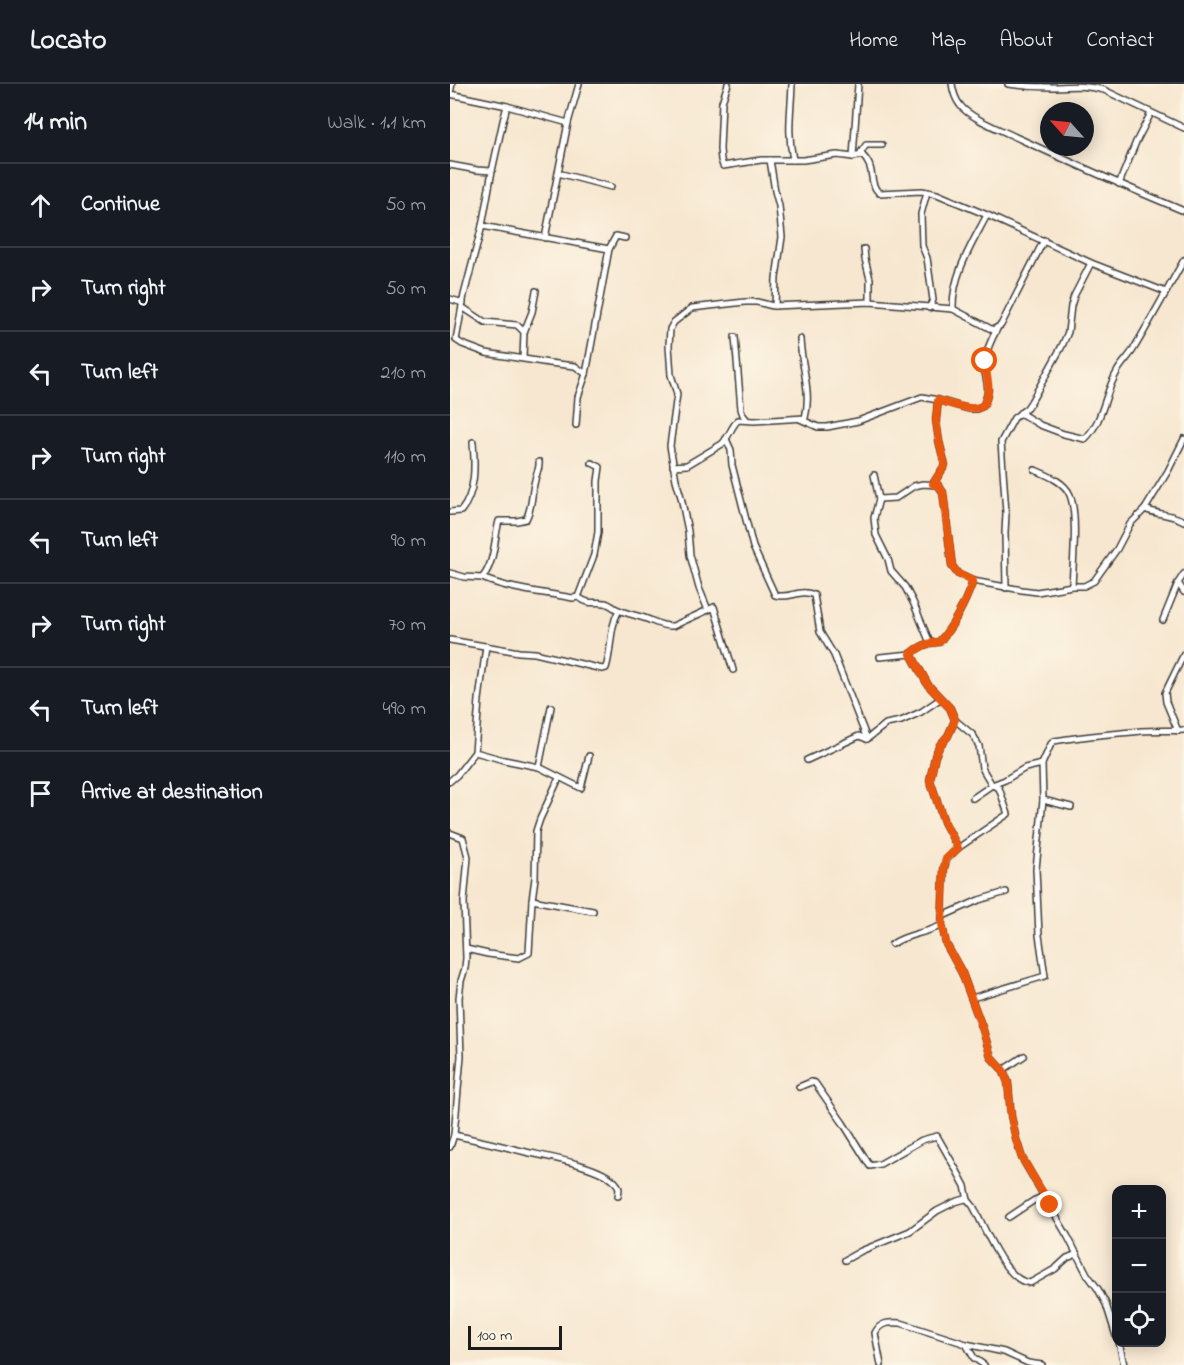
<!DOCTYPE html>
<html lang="en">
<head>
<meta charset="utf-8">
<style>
  :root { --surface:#171b24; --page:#20242c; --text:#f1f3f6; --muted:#9ea1a6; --line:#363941 }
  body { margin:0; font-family:"Indie Flower",sans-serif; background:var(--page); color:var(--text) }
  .controls { position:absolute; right:18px; bottom:18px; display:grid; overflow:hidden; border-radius:12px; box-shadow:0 3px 15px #0003 }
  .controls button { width:54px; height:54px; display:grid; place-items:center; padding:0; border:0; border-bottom:2px solid var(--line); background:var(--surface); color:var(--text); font:30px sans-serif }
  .compass { position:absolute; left:590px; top:18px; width:54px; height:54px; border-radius:50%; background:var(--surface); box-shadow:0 3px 15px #0003; rotate:297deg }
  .scale { position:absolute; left:18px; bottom:15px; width:94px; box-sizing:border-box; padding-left:6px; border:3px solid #1c1c1c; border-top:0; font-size:16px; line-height:21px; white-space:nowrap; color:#1c1c1c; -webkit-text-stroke:4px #fcf5e5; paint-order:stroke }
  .stop { position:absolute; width:18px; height:18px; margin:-14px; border:4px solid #ea580c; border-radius:50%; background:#fff }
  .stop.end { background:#ea580c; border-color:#fff; box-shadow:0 2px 6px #0008 }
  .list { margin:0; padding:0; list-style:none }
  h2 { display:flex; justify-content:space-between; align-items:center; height:78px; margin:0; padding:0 24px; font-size:26px }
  h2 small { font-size:20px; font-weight:400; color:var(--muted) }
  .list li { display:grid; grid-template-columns:39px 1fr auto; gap:18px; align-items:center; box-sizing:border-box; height:84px; padding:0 24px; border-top:2px solid var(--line) }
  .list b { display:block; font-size:22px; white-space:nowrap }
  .list em { font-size:20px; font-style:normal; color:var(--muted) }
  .icon { flex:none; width:33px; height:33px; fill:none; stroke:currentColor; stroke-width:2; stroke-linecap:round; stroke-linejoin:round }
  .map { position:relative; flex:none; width:734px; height:1281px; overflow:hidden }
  header { display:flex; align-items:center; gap:36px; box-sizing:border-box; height:84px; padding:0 30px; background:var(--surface); border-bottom:2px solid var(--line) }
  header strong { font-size:28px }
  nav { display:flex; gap:33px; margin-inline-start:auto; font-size:21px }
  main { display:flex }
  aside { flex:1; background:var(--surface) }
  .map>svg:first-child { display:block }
</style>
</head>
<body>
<header>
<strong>Locato</strong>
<nav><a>Home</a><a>Map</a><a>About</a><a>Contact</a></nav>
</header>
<main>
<aside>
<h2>14 min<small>Walk · 1.1 km</small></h2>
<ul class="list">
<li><svg class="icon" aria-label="ahead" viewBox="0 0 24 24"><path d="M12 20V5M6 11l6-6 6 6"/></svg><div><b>Continue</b></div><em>50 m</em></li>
<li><svg class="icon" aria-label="right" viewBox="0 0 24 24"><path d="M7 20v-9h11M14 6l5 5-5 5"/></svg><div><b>Turn right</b></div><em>50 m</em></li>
<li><svg class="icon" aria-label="left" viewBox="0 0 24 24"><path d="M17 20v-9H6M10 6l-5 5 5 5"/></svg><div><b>Turn left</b></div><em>210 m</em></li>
<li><svg class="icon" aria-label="right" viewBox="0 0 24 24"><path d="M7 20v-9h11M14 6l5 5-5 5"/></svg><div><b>Turn right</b></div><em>110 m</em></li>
<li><svg class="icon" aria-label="left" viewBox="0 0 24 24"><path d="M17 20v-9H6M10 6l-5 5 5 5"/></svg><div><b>Turn left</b></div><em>90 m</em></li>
<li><svg class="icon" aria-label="right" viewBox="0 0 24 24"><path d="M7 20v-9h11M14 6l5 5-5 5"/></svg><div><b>Turn right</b></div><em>70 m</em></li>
<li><svg class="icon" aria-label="left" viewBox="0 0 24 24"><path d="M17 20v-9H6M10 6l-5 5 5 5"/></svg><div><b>Turn left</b></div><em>490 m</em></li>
<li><svg class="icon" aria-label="arrive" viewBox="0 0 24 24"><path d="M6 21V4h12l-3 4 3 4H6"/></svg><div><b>Arrive at destination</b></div></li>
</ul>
</aside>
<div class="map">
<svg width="734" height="1281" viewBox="0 0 734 1281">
  <rect width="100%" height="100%" fill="#fcf5e5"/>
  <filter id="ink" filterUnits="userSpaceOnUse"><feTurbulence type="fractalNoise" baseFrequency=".0167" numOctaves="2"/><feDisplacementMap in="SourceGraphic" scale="12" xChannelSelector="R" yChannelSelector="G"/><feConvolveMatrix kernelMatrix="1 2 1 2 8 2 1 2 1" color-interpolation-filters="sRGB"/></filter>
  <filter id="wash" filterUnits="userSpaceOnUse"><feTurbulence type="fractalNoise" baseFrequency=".008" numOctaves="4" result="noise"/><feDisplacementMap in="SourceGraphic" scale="24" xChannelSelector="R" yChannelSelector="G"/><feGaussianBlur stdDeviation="1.35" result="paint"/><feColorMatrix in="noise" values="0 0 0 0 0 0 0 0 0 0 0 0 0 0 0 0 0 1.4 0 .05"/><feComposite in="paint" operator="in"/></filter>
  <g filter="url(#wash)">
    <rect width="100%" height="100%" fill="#f7e7d0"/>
  </g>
  <g filter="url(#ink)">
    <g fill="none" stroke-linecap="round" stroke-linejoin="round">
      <g stroke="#3d3a37" stroke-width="8">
        <g id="street">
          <path d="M278,0L272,18L270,65L271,76L273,82L311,76H353L387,71L403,73L412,71C427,85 417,97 429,109L472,107L477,108"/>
          <path d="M342,0C341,29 337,47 343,76"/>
          <path d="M502,0C503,7 506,16 510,21C519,34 556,48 570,55C624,80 679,104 734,127"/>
          <path d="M558,0C572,2 587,3 601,3C622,3 632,0 654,6L734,44"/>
          <path d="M0,9L2,0"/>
          <path d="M0,10L57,22L118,39L129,0"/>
          <path d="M412,71L411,68L416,61H432"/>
          <path d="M403,73L408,0"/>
          <path d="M320,76L325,107L329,122L332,153L326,194L325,222"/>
          <path d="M0,81L27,86L42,87L32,142L159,165L136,290"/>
          <path d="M42,87L53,37L57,22"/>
          <path d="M108,89L161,103"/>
          <path d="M669,100L686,58L701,29"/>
          <path d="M32,142L14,211L6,256L12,260L36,269L99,279L125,282L136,290L128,313L126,341"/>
          <path d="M95,154L118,39"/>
          <path d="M159,165L166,152L175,154"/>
          <path d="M414,165L415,175L420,195V218"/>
          <path d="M0,215L13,219"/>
          <path d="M12,223L35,238L67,241L74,248"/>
          <path d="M479,224L483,216L477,174L472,162L471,130L477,108L487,110L537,131L641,179L716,208"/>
          <path d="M503,225C502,191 522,160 537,131"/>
          <path d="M285,253L291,325L293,331L297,336"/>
          <path d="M73,274L74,248L82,228L86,207"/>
          <path d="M570,329L590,341L614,350L635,355C654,336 654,310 667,288C671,280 678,274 683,266C701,236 717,206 734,176"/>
          <path d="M350,335L368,343H377L408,337L472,313L488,316L519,325H526L533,322C544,300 532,295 535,276C537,265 542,254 547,245"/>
          <path d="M276,355L281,366L282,381L303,463L325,511C339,516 350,504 364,511L370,548L384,571L417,655"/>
          <path d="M223,382L237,381L272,360C279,353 281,343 288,336L304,337L355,334C362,308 351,281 350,255"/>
          <path d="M585,386C597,391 615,398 620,411C628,431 623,479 622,502"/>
          <path d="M424,391L429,415L446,414L464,402L473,400L488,401L493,408L502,482L508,490L523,497L572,506L587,508L622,502H634L644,497L667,465L680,440L695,425L718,387L734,355"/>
          <path d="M483,400L495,381L489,357L486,336L488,316"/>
          <path d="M429,415L424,434L426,451L438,475L441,487L455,503L463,518L480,559"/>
          <path d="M695,425C708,431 722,430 734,437"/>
          <path d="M0,428L11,427C26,409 25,381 23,358"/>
          <path d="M0,489L14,493L32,494C45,479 44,455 49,437H67L76,435C83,422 81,410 85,396C86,389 90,385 89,378"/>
          <path d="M32,494C61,506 92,508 123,514L128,513L144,471L148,448V397L150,383L142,379"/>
          <path d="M523,497C515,519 505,540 489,558C477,559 470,562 461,570L478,601L500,624L505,636L523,651L529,662L532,684L542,701L523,714"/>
          <path d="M728,499L734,508"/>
          <path d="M556,504L555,449L556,429L551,358L564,334L577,324L581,318L612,262L618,248L621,222L624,212L641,179"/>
          <path d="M128,513C141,522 144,517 155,519C160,520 164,524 168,526C176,529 183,531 191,533C203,536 210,543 223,542L258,526L249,504L240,471L238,447L231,413L226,396L220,362L227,310L221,291L219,262L220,245L224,238L242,224L295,218H307L323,222L420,218L503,225L543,246L551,241L594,156"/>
          <path d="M258,526L264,523L283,586"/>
          <path d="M713,536L728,499L734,490"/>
          <path d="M0,556L69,568L85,569L152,585L156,584C162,565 159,544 169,526"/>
          <path d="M430,573L461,570"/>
          <path d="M505,636L498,652L490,661L485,672L480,696L494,738L508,764"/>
          <path d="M728,647L716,618L715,609L734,570"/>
          <path d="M25,668L54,676L89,683L131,704L139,672"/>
          <path d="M357,676L409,652L417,655L436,640L451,637L471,628L490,615"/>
          <path d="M592,680L601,660L604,657C633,652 662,650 691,647C705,646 720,647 734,646"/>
          <path d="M89,683L101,623"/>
          <path d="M0,697L7,691L25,668L29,616L36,562"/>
          <path d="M593,716L621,723"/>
          <path d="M0,749L13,754L18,773L14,818L16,874L15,884L11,897L9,914L11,972L4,1051L0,1063"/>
          <path d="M82,816L85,794L86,747L90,735L109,694"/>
          <path d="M493,832L529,816L556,808"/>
          <path d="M442,860C459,849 475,850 492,841"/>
          <path d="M16,865L38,870L69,874L79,869L82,816L143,827"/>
          <path d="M522,914L595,892L589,851L586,785L593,716L592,680L575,684L555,696L542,701L549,704L558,730L508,764L497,775L494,784L492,841L496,860L512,889L533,946L541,973L553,986L558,998L561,1032L566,1055L572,1074L618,1153L637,1190L648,1205L656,1220L666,1252"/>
          <path d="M553,986L574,972"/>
          <path d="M349,1003L361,998L365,999L393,1039L420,1082L430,1080L472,1056L487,1052L507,1087L515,1102L518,1116"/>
          <path d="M4,1051C28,1056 52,1062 76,1068C98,1073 151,1082 166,1099C170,1103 169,1107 168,1112"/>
          <path d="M559,1133L583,1117L594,1112"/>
          <path d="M395,1176L411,1167L460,1147L487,1127L505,1118L515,1115L518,1116L523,1122C535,1143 554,1197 580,1199L605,1185L617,1174L627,1170"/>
          <path d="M669,1258L674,1281"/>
          <path d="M516,1260L554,1268L578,1279L592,1281"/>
          <path d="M431,1281L425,1249C430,1238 440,1238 451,1239L516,1260L524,1274L534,1281"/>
        </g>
      </g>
      <use href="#street" stroke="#fff" stroke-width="5"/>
    </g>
  </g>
  <g fill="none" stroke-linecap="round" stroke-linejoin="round" filter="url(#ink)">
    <path stroke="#ea580c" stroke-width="8" d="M535,277C536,296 543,303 533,322C520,328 502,320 488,316L486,336L489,357L495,381L483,400L488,401L493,408L502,482L508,490L523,497C515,519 505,540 489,558C477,559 470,562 461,570L478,601L500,624L505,636L498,652L490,661L485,672L480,696L494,738L508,764L496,775L494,784L492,840L496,860L512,889L533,946L541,973L553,986L558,999L561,1032L566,1055L572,1074L600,1121"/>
  </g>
</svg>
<div class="controls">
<button>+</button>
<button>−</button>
<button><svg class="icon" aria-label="locate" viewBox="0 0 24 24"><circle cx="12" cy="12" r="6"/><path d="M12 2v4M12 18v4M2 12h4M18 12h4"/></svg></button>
</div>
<svg class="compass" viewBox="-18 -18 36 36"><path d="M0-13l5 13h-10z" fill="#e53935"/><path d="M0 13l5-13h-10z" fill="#9ea1a6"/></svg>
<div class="scale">100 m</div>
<div class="stop" style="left:535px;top:277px"></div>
<div class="stop end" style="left:600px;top:1121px"></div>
</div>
</main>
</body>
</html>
